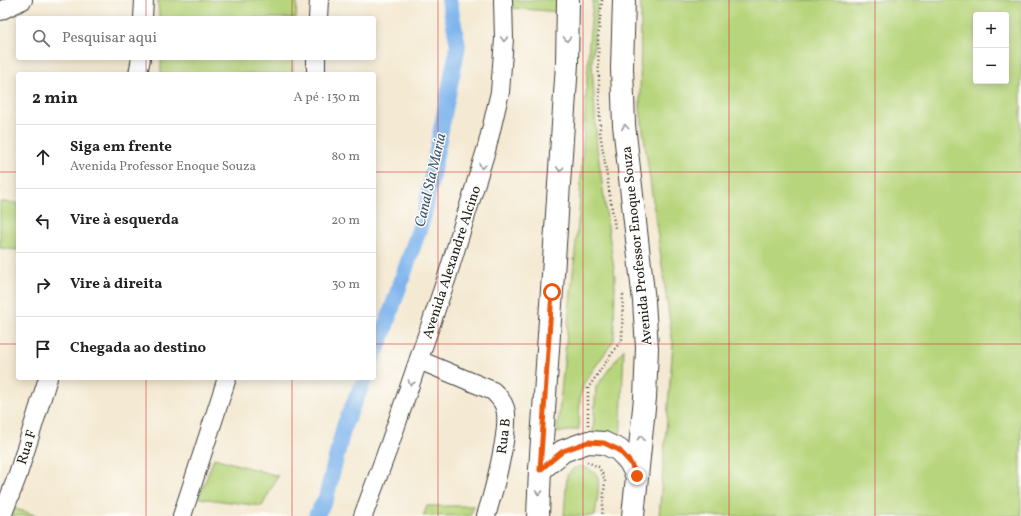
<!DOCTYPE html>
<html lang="pt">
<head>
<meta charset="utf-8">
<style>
  :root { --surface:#fff; --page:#f6f6f6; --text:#222; --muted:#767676; --line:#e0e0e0 }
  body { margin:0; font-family:Vollkorn,serif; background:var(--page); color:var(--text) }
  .controls { position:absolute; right:12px; top:12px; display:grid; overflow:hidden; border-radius:4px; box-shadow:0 2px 10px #0003 }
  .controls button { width:36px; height:36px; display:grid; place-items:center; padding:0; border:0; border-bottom:1px solid var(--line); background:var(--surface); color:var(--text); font:20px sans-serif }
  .stop { position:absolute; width:12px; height:12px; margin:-9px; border:3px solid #ea580c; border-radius:50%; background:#fff }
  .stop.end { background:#ea580c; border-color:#fff; box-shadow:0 1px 4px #0008 }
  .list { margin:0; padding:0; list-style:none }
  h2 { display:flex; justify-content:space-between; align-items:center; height:52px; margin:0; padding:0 16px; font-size:17px }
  h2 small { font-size:13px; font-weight:400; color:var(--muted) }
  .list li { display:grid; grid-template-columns:26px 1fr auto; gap:12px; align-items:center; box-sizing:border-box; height:64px; padding:0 16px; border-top:1px solid var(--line) }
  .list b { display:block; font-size:15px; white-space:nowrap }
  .list p { margin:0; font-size:13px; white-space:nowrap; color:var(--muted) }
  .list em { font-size:13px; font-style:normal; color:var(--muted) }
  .icon { flex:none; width:22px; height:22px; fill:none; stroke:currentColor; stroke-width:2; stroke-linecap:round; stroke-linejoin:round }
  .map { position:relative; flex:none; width:1021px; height:516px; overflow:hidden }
  .search { position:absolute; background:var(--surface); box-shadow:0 2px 10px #0003; left:16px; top:16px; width:360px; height:44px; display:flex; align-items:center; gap:10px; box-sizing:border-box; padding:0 14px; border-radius:4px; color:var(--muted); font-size:15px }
  .panel { position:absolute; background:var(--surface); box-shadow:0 2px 10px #0003; left:16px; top:72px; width:360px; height:308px; border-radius:4px }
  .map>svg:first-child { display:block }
</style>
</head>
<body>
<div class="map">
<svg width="1021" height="516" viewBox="0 0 1021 516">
  <rect width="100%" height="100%" fill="#fdfcf7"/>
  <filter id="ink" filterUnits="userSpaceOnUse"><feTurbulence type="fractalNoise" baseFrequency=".025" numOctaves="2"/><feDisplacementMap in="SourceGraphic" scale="8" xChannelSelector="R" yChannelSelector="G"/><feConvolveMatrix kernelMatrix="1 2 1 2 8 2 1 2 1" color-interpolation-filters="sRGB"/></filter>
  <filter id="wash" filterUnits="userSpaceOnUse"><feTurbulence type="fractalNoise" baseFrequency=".012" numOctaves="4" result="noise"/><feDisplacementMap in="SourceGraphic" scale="16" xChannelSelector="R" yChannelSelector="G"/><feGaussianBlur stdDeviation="0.9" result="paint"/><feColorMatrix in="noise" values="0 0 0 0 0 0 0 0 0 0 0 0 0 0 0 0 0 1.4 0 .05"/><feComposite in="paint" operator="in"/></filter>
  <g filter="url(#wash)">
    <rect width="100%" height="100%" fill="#f4e9d2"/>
    <g fill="#b7d57c" stroke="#6a784c" fill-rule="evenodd">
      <path d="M158,0H297L296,18H159Z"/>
      <path d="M512,0H559L558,12L512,8Z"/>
      <path d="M593,0H598L592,62L597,147L615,277L614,340L584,383L580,396L579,429L557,433L579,213L589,43Z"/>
      <path d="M641,0H1021V516H659L673,344L640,109ZM976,15H1006V81H976Z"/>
      <path d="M161,58H294L293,74H161Z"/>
      <path d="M0,202L18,203V250L0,248Z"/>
      <path d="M624,349L620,446L593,432L596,387Z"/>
      <path d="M214,458L278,476L262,506L199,498Z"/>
      <path d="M580,466C585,468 593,470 597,475C601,482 596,507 595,516H564L567,475L573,469Z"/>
      <path d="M427,506H474L470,516H423Z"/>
      <path d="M13,508L38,516H11Z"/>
    </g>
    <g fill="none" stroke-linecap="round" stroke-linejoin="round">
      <g stroke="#7db4ed" stroke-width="16">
        <path d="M374,356L382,337L424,215L458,45L449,0"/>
        <path d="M316,516L326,498L344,426L365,378"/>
      </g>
    </g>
  </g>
  <g filter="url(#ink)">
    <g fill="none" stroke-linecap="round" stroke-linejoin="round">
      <g stroke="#3c3b37" stroke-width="20">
        <g id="minor">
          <path d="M0,11L23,0"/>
          <path d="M143,18L144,0"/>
          <path d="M318,18L319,0"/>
          <path d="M138,74L141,58"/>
          <path d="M316,74V58"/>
          <path d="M419,360L493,391C498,396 503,401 505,408C511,428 493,494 486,516"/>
          <path d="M2,516L17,477L48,378"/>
          <path d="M182,516L227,378"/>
          <path d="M363,516L389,446L447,277L487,147L500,92L504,39L503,0"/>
        </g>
      </g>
      <g stroke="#3c3b37" stroke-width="24">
        <g id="major">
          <path d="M624,0L622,68L624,125L644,301L647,348L645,398L633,516"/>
          <path d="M540,470L563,451L588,442L604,443L619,450L630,462L637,476"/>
          <path d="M538,516L540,470L567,64L568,0"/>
        </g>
      </g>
      <g stroke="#3c3b37" stroke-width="2.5" stroke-dasharray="1 3" stroke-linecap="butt">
        <path d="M602,0L598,38L600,132L615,228"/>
        <path d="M588,425V388L622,339L623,292"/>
        <path d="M587,462L599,467L605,480L602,516"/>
      </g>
      <use href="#minor" stroke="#fff" stroke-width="18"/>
      <use href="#major" stroke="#fff" stroke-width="22"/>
    </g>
    <defs><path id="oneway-chevron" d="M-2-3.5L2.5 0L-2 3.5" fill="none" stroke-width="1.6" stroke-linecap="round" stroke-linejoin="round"/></defs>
    <g stroke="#999">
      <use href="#oneway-chevron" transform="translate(504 39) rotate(92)"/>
      <use href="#oneway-chevron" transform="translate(567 39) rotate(91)"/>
      <use href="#oneway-chevron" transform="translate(625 127) rotate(-95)"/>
      <use href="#oneway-chevron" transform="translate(482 166) rotate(106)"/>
      <use href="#oneway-chevron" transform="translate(560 169) rotate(93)"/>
      <use href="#oneway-chevron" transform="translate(411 383) rotate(109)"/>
      <use href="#oneway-chevron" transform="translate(641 438) rotate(-84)"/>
      <use href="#oneway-chevron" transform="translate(539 493) rotate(92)"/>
    </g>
  </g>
  <g fill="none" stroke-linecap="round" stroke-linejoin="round" filter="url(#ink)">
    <path stroke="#ea580c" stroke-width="5" d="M552,292L540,470L563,451L588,442L604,443L619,450L630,462L637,476"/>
  </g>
  <path fill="none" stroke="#d62828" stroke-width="1" stroke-opacity="0.55" d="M146,0V18M292,0V18M438,0V516M583,0V516M729,0V516M875,0V516M146,58V74M292,58V74M0,172H18M374,172H1021M0,344H18M374,344H1021M146,378V516M292,378V516"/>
  <g text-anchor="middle" stroke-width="3" stroke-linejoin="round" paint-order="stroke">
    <g font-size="14" fill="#1c1c1c" stroke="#fdfcf7">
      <text transform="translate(636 246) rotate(-96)" y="5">Avenida Professor Enoque Souza</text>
      <text transform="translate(451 262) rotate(-72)" y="5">Avenida Alexandre Alcino</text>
      <text transform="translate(503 436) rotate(-83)" y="5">Rua B</text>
      <text transform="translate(26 447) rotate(-72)" y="5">Rua F</text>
    </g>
    <g font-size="15" font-style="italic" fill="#435970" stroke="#fdfcf7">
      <text transform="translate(430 180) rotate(-77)" y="5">Canal Sta Maria</text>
    </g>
  </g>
</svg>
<div class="controls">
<button>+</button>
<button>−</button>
</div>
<div class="stop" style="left:552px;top:292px"></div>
<div class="stop end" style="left:637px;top:476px"></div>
<div class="search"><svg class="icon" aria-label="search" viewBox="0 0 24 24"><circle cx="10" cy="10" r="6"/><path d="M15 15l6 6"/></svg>Pesquisar aqui</div>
<section class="panel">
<h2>2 min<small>A pé · 130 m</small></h2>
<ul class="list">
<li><svg class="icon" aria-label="ahead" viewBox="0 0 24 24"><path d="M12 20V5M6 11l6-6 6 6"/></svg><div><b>Siga em frente</b><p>Avenida Professor Enoque Souza</p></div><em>80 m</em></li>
<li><svg class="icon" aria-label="left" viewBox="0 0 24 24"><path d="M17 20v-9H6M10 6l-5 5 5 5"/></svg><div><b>Vire à esquerda</b></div><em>20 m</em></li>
<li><svg class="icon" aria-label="right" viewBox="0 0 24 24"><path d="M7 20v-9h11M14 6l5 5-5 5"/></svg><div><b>Vire à direita</b></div><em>30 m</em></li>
<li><svg class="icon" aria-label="arrive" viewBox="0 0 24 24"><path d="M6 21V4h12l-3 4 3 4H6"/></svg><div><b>Chegada ao destino</b></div></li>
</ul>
</section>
</div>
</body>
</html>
